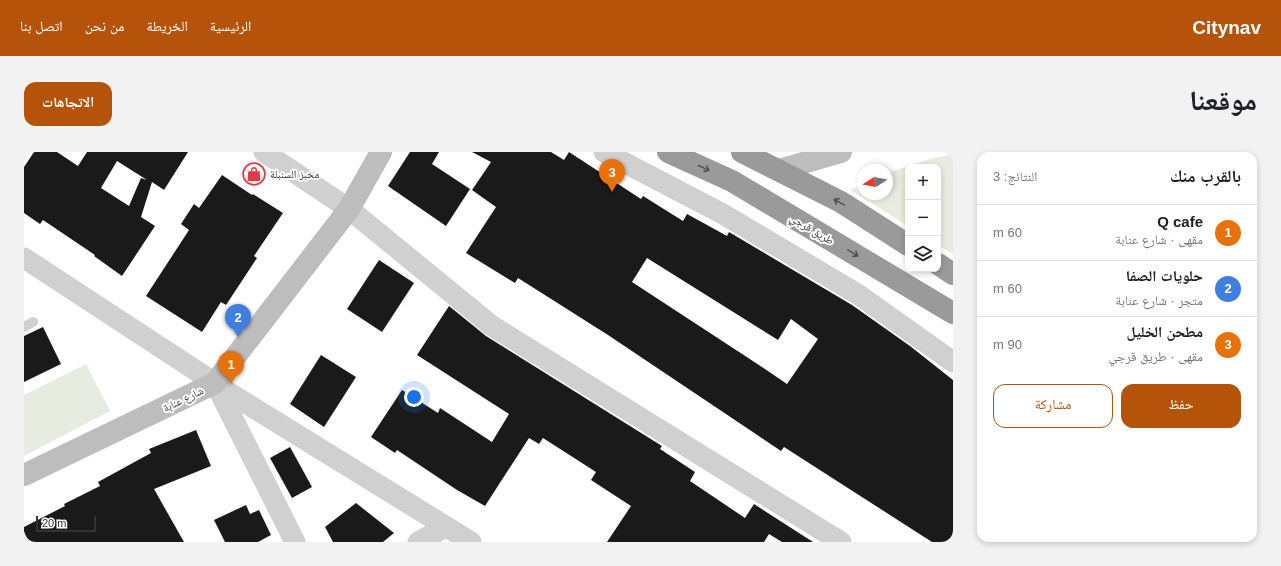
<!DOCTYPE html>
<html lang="ar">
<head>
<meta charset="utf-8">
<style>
  :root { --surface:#fff; --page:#f2f2f2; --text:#202124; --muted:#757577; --line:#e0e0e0; --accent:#b45309 }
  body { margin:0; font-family:Arial,"Noto Naskh Arabic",sans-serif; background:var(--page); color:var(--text); direction:rtl }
  .controls { position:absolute; right:12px; top:12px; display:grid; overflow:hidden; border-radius:8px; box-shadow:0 2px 6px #0003 }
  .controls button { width:36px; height:36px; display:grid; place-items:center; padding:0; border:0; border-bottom:1px solid var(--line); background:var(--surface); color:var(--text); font:20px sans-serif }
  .compass { position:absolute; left:833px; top:12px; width:36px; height:36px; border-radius:50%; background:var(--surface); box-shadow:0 2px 6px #0003; rotate:259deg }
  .scale { position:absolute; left:12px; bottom:10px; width:60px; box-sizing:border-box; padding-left:4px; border:2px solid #333; border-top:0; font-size:11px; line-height:14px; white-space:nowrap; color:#333; -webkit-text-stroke:3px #fff; paint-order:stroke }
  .you { position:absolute; left:390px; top:245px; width:14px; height:14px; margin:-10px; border:3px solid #fff; border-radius:50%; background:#1a73e8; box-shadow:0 0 0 6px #1a73e833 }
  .badge { display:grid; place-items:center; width:26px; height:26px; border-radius:50%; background:var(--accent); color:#fff; font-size:13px; font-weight:700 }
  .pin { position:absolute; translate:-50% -33px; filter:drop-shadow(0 1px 2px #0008) }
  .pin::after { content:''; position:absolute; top:21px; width:14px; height:12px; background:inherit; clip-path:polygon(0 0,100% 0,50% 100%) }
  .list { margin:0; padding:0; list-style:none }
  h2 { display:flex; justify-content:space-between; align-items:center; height:52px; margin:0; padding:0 16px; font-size:17px }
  h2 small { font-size:13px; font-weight:400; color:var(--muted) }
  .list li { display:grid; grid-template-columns:26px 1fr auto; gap:12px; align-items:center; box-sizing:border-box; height:56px; padding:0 16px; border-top:1px solid var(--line) }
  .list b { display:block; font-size:15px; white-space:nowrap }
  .list p { margin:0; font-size:13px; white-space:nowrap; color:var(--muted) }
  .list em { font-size:13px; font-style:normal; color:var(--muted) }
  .actions { display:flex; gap:8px; padding:12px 16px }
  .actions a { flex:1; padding:9px 0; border:1px solid var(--accent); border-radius:12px; text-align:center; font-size:14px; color:var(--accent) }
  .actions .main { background:var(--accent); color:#fff }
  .icon { flex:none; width:22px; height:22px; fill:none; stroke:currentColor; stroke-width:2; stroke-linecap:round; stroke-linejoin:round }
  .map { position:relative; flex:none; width:929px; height:390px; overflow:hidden; direction:ltr; border-radius:12px }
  header { display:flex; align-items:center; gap:24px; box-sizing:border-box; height:56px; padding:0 20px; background:var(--accent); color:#fff }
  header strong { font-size:19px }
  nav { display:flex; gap:22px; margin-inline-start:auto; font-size:14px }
  .intro { display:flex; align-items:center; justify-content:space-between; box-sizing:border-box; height:96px; padding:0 24px }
  h1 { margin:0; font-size:28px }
  .button { padding:10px 18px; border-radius:12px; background:var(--accent); color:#fff; font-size:14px; font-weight:700 }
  main { display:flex; gap:24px; padding:0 24px }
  aside { flex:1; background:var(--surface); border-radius:12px; box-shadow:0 2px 6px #0003 }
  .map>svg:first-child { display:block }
</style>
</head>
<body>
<header>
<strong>Citynav</strong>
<nav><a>الرئيسية</a><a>الخريطة</a><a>من نحن</a><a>اتصل بنا</a></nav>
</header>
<div class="intro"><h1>موقعنا</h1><a class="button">الاتجاهات</a></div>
<main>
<aside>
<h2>بالقرب منك<small>النتائج: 3</small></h2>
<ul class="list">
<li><span class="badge" style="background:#e8710a">1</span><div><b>Q cafe</b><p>مقهى · شارع عنابة</p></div><em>60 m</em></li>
<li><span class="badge" style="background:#3f7fe0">2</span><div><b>حلويات الصفا</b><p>متجر · شارع عنابة</p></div><em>60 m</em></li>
<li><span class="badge" style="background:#e8710a">3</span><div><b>مطحن الخليل</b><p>مقهى · طريق قرجي</p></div><em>90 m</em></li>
</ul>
<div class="actions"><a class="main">حفظ</a><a>مشاركة</a></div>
</aside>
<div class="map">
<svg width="929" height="390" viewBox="0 0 929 390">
  <rect width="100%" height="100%" fill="#fff"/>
  <g fill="#e6ecdf">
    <path d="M929,2V102L914,93V15H884V74L826,38L839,32V42H863V21L906,7Z"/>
    <path d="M62,212L86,259L0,304V243Z"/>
  </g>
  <g fill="#1a1a1a" fill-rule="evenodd">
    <path d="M10,0H33L54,14L63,0H164L140,38L128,30L117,65L131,74L98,124L70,104L71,103L19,68L16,72L0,61V15ZM93,9L123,28L117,26L105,54L77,36Z"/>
    <path d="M386,0H415L408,12L446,37L422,74L364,34Z"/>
    <path d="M448,0H527L540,8L545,0L617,47L619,44L659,69L663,62L703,84L705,80L828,153L886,194L929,228V390H908L760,295L757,299L584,183L494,126L491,131L442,101L472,55L448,38L467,10ZM623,106L754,188L767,167L794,187L763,232L738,215L608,130Z"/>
    <path d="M198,23L228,43L229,42L259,61L230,104L233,106L202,153L197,150L178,180L122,144L165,78L157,72L170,52L175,56Z"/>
    <path d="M355,108L390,131L358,180L323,157Z"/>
    <path d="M425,154L462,184L638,294L636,297L671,320L666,329L721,366L730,352L789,390H758L745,382L740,390H583L607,354L567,328L572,320L519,286L515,292L505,286L461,354L433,338L373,298L371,301L347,285L378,238L414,261L416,256L468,290L485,262L393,203Z"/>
    <path d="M19,175L37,212L0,230V184Z"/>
    <path d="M297,203L332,225L300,275L266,252Z"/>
    <path d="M172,278L187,314L130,337L160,390H5L0,380V375L41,354L40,352L76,334L74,330L127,301L125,297Z"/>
    <path d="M266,295L288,335L268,346L246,306Z"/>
    <path d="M332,351L370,381L359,390H309L301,375Z"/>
    <path d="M222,353L226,362L235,358L247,383L234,390H201L190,368Z"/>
  </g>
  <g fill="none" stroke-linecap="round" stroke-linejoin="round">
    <path stroke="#d0d0d0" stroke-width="10" d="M0,175L9,170"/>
    <g stroke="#d0d0d0" stroke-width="21">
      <path d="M240,0L325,57L468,174L817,390"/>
      <path d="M580,0L699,62L835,143L929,210"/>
      <path d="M0,106L191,231L271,390"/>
      <path d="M191,232L447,390"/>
      <path d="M394,390L422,375"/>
    </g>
    <g stroke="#bdbdbd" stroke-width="22">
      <path d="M755,18L817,0"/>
      <path d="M0,323L191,231L325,57L357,0"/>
    </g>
    <g stroke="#9a9a9a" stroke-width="22">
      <path d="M644,0L708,29L929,161"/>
      <path d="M718,0L817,50L884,93"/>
      <path d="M914,112L929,122"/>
    </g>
  </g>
  <defs><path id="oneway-shaft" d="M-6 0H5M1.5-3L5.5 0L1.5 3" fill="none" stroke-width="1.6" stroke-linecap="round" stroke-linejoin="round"/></defs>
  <g stroke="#525252">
    <use href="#oneway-shaft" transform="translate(680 16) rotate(25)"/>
    <use href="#oneway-shaft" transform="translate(815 50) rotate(-151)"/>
    <use href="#oneway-shaft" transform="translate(829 101) rotate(31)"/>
  </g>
  <defs>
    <g id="shop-ring" transform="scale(1.15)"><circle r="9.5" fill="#fff" stroke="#e63946" stroke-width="1.5"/><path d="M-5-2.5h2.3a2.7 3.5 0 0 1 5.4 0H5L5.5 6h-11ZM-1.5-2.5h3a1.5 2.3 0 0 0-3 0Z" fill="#e63946"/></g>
  </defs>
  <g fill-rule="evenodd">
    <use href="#shop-ring" x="230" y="22"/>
  </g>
  <g text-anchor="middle" stroke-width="4" stroke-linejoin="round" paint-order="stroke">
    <g font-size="11" fill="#333" stroke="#fff" text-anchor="start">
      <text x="246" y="26">مخبز السنبلة</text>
    </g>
    <g font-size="11" fill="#333" stroke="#fff">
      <text transform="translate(788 77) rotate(31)" y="4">طريق قرجي</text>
      <text transform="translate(159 247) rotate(-26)" y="4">شارع عنابة</text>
    </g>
  </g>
</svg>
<div class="controls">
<button>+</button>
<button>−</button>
<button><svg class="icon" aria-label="layers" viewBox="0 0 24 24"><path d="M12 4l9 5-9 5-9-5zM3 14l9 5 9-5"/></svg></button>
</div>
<svg class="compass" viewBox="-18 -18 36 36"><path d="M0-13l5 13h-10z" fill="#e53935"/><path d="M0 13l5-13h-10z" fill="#757577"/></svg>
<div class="scale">20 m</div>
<div class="you"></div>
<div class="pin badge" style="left:207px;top:232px;background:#e8710a">1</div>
<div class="pin badge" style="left:214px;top:185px;background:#3f7fe0">2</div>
<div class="pin badge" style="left:588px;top:40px;background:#e8710a">3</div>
</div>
</main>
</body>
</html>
